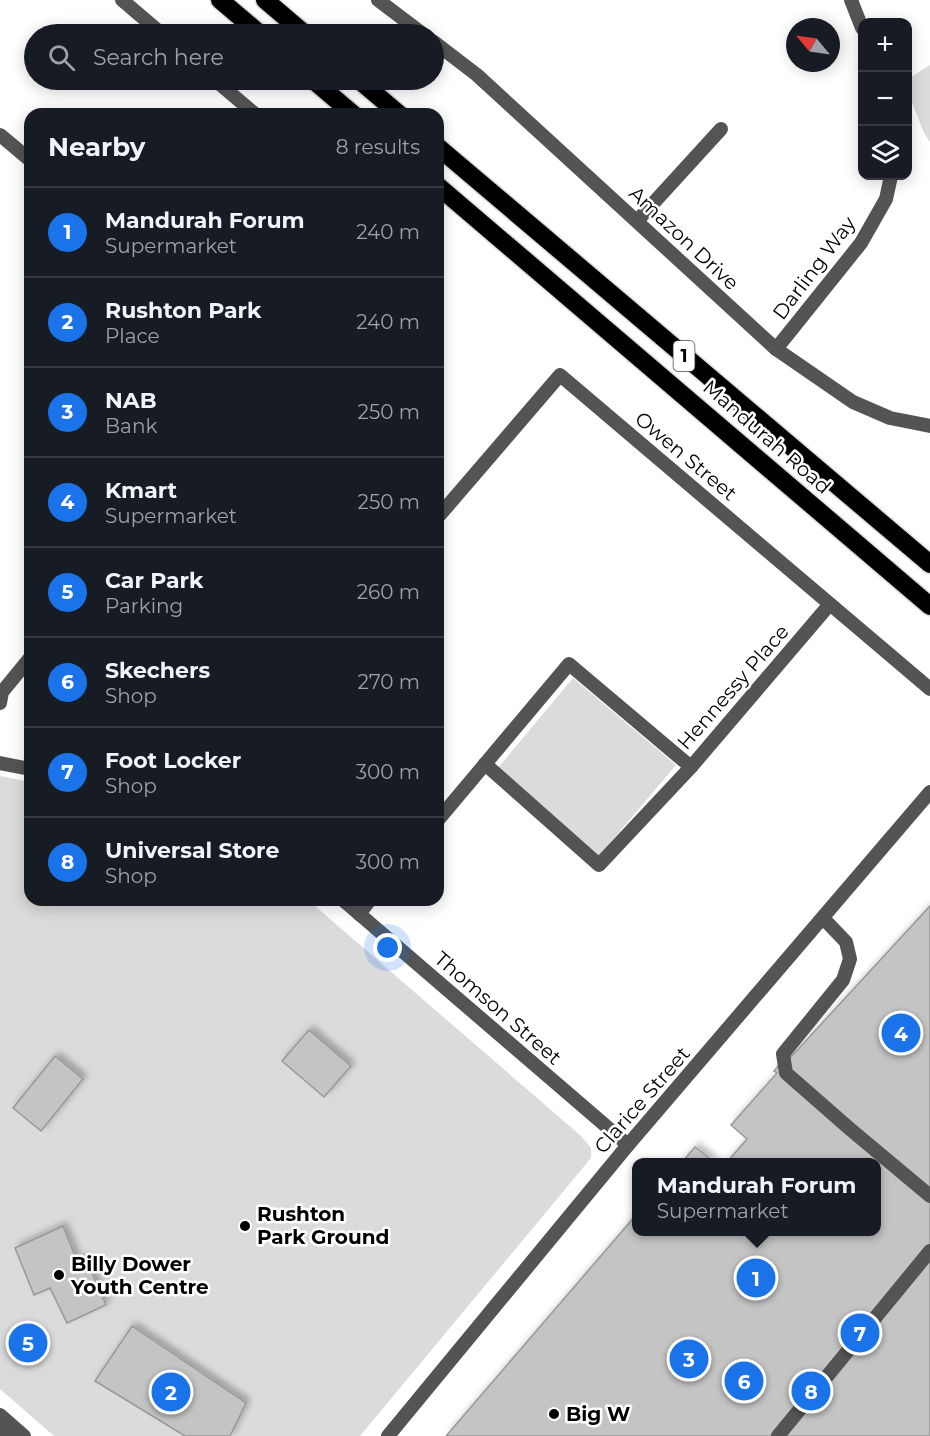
<!DOCTYPE html>
<html lang="en">
<head>
<meta charset="utf-8">
<style>
  :root { --surface:#171b24; --page:#20242c; --text:#f1f3f6; --muted:#9ea1a6; --line:#363941; --accent:#1a73e8 }
  body { margin:0; font-family:Montserrat,sans-serif; background:var(--page); color:var(--text) }
  .controls { position:absolute; right:18px; top:18px; display:grid; overflow:hidden; border-radius:12px; box-shadow:0 3px 15px #0003 }
  .controls button { width:54px; height:54px; display:grid; place-items:center; padding:0; border:0; border-bottom:2px solid var(--line); background:var(--surface); color:var(--text); font:30px sans-serif }
  .compass { position:absolute; left:786px; top:18px; width:54px; height:54px; border-radius:50%; background:var(--surface); box-shadow:0 3px 15px #0003; rotate:299deg }
  .you { position:absolute; left:388px; top:948px; width:21px; height:21px; margin:-15px; border:4px solid #fff; border-radius:50%; background:#1a73e8; box-shadow:0 0 0 9px #1a73e833 }
  .badge { display:grid; place-items:center; width:39px; height:39px; border-radius:50%; background:var(--accent); color:#fff; font-size:20px; font-weight:700 }
  .pin { position:absolute; translate:-50% -50%; border:3px solid #fff; box-shadow:0 2px 6px #0006 }
  .popup { position:absolute; left:632px; top:1158px; width:249px; height:78px; box-sizing:border-box; display:grid; place-content:center; border-radius:12px; background:var(--surface); filter:drop-shadow(0 2px 4px #0005); font-size:20px; white-space:nowrap; color:var(--muted) }
  .popup b { font-size:22px; color:var(--text) }
  .popup::after { content:''; position:absolute; left:50%; top:100%; margin-left:-12px; border:12px solid transparent; border-top-color:var(--surface) }
  .list { margin:0; padding:0; list-style:none }
  h2 { display:flex; justify-content:space-between; align-items:center; height:78px; margin:0; padding:0 24px; font-size:26px }
  h2 small { font-size:20px; font-weight:400; color:var(--muted) }
  .list li { display:grid; grid-template-columns:39px 1fr auto; gap:18px; align-items:center; box-sizing:border-box; height:90px; padding:0 24px; border-top:2px solid var(--line) }
  .list b { display:block; font-size:22px; white-space:nowrap }
  .list p { margin:0; font-size:20px; white-space:nowrap; color:var(--muted) }
  .list em { font-size:20px; font-style:normal; color:var(--muted) }
  .icon { flex:none; width:33px; height:33px; fill:none; stroke:currentColor; stroke-width:2; stroke-linecap:round; stroke-linejoin:round }
  .map { position:relative; flex:none; width:930px; height:1436px; overflow:hidden }
  .search { position:absolute; background:var(--surface); box-shadow:0 3px 15px #0003; left:24px; top:24px; width:420px; height:66px; display:flex; align-items:center; gap:15px; box-sizing:border-box; padding:0 21px; border-radius:33px; color:var(--muted); font-size:22px }
  .panel { position:absolute; background:var(--surface); box-shadow:0 3px 15px #0003; left:24px; top:108px; width:420px; height:798px; border-radius:18px }
  .map>svg:first-child { display:block }
</style>
</head>
<body>
<div class="map">
<svg width="930" height="1436" viewBox="0 0 930 1436">
  <defs>
    <filter id="shadow"><feDropShadow dx="4" dy="-4" stdDeviation="3" flood-color="#0004"/></filter>
  </defs>
  <rect width="100%" height="100%" fill="#fff"/>
  <g fill="#dbdbdb">
    <path d="M930,65V142L924,133L908,92V79Z"/>
    <path d="M573,678L676,765L599,856L497,769Z"/>
    <path d="M0,776L30,782V900H308L581,1136L591,1148V1158L360,1436H54L0,1389Z"/>
  </g>
  <g fill="#c4c4c4" stroke="#989898" stroke-width="1.5" filter="url(#shadow)">
    <path d="M930,906V1436H446L636,1215V1232H876V1162H727L747,1139L731,1125L777,1073L774,1071L786,1056L789,1059Z"/>
    <path d="M309,1030L351,1066L324,1097L282,1061Z"/>
    <path d="M55,1056L83,1079L41,1131L13,1108Z"/>
    <path d="M695,1147L714,1162H682Z"/>
    <path d="M63,1226L77,1261L86,1259L106,1305L67,1323L50,1288L34,1295L15,1248Z"/>
    <path d="M132,1326L246,1403L230,1436H185L95,1381Z"/>
  </g>
  <g fill="none" stroke-linecap="round" stroke-linejoin="round">
    <g stroke="#dbdbdb" stroke-width="21">
      <g id="highway">
        <path d="M220,0L260,34"/>
        <path d="M265,0L305,34"/>
        <path d="M313,80L353,114"/>
        <path d="M359,80L399,114"/>
        <path d="M438,147L930,564"/>
        <path d="M438,186L930,606"/>
      </g>
    </g>
    <g stroke="#545454" stroke-width="14">
      <path d="M122,0L162,34"/>
      <path d="M378,0L423,34"/>
      <path d="M851,0L862,28"/>
      <path d="M434,42L477,75L776,349L853,402L890,418L930,426"/>
      <path d="M215,80L255,114"/>
      <path d="M0,135L30,160"/>
      <path d="M637,221L721,129"/>
      <path d="M776,349L861,243L886,199L891,176"/>
      <path d="M438,517L560,375L930,689"/>
      <path d="M0,703L2,692L30,658"/>
      <path d="M0,763L30,769"/>
      <path d="M485,764L599,865L691,767"/>
      <path d="M438,820L569,664L691,767L830,604"/>
      <path d="M343,900L628,1145"/>
      <path d="M359,914L370,900"/>
      <path d="M823,918L846,942L850,959L843,980L783,1054L786,1073L850,1129L930,1196"/>
      <path d="M0,1415L24,1436"/>
      <path d="M0,1431L6,1436"/>
      <path d="M388,1436L628,1145L930,792"/>
      <path d="M778,1436L930,1251"/>
    </g>
    <use href="#highway" stroke="#000" stroke-width="18"/>
  </g>
  <g fill="#000" stroke="#fff" stroke-width="2">
    <circle cx="245" cy="1226" r="6"/>
    <circle cx="59" cy="1275" r="6"/>
    <circle cx="554" cy="1414" r="6"/>
  </g>
  <g text-anchor="middle" stroke-width="5" stroke-linejoin="round" paint-order="stroke">
    <rect fill="#fff" stroke="#4c4c4c" stroke-width="1.5" x="673.5" y="341" width="21" height="30" rx="4.5"/>
    <g font-size="18" font-weight="bold" fill="#000">
      <text x="684" y="362">1</text>
    </g>
    <g font-size="20" fill="#000" stroke="#fff">
      <text transform="translate(684 238) rotate(43)" y="7">Amazon Drive</text>
      <text transform="translate(814 268) rotate(-53)" y="7">Darling Way</text>
      <text transform="translate(767 437) rotate(41)" y="7">Mandurah Road</text>
      <text transform="translate(686 456) rotate(40)" y="7">Owen Street</text>
      <text transform="translate(733 687) rotate(-49)" y="7">Hennessy Place</text>
      <text transform="translate(498 1008) rotate(41)" y="7">Thomson Street</text>
      <text transform="translate(642 1100) rotate(-49)" y="7">Clarice Street</text>
    </g>
    <g font-size="20" font-weight="bold" fill="#000" stroke="#fff" text-anchor="start">
      <text x="257" y="1221">Rushton<tspan x="257" dy="23">Park Ground</tspan></text>
      <text x="71" y="1271">Billy Dower<tspan x="71" dy="23">Youth Centre</tspan></text>
      <text x="566" y="1421">Big W</text>
    </g>
  </g>
</svg>
<div class="controls">
<button>+</button>
<button>−</button>
<button><svg class="icon" aria-label="layers" viewBox="0 0 24 24"><path d="M12 4l9 5-9 5-9-5zM3 14l9 5 9-5"/></svg></button>
</div>
<svg class="compass" viewBox="-18 -18 36 36"><path d="M0-13l5 13h-10z" fill="#e53935"/><path d="M0 13l5-13h-10z" fill="#9ea1a6"/></svg>
<div class="you"></div>
<div class="pin badge" style="left:756px;top:1278px">1</div>
<div class="popup"><b>Mandurah Forum</b>Supermarket</div>
<div class="pin badge" style="left:171px;top:1392px">2</div>
<div class="pin badge" style="left:689px;top:1359px">3</div>
<div class="pin badge" style="left:901px;top:1033px">4</div>
<div class="pin badge" style="left:28px;top:1343px">5</div>
<div class="pin badge" style="left:744px;top:1381px">6</div>
<div class="pin badge" style="left:860px;top:1333px">7</div>
<div class="pin badge" style="left:811px;top:1391px">8</div>
<div class="search"><svg class="icon" aria-label="search" viewBox="0 0 24 24"><circle cx="10" cy="10" r="6"/><path d="M15 15l6 6"/></svg>Search here</div>
<section class="panel">
<h2>Nearby<small>8 results</small></h2>
<ul class="list">
<li><span class="badge">1</span><div><b>Mandurah Forum</b><p>Supermarket</p></div><em>240 m</em></li>
<li><span class="badge">2</span><div><b>Rushton Park</b><p>Place</p></div><em>240 m</em></li>
<li><span class="badge">3</span><div><b>NAB</b><p>Bank</p></div><em>250 m</em></li>
<li><span class="badge">4</span><div><b>Kmart</b><p>Supermarket</p></div><em>250 m</em></li>
<li><span class="badge">5</span><div><b>Car Park</b><p>Parking</p></div><em>260 m</em></li>
<li><span class="badge">6</span><div><b>Skechers</b><p>Shop</p></div><em>270 m</em></li>
<li><span class="badge">7</span><div><b>Foot Locker</b><p>Shop</p></div><em>300 m</em></li>
<li><span class="badge">8</span><div><b>Universal Store</b><p>Shop</p></div><em>300 m</em></li>
</ul>
</section>
</div>
</body>
</html>
